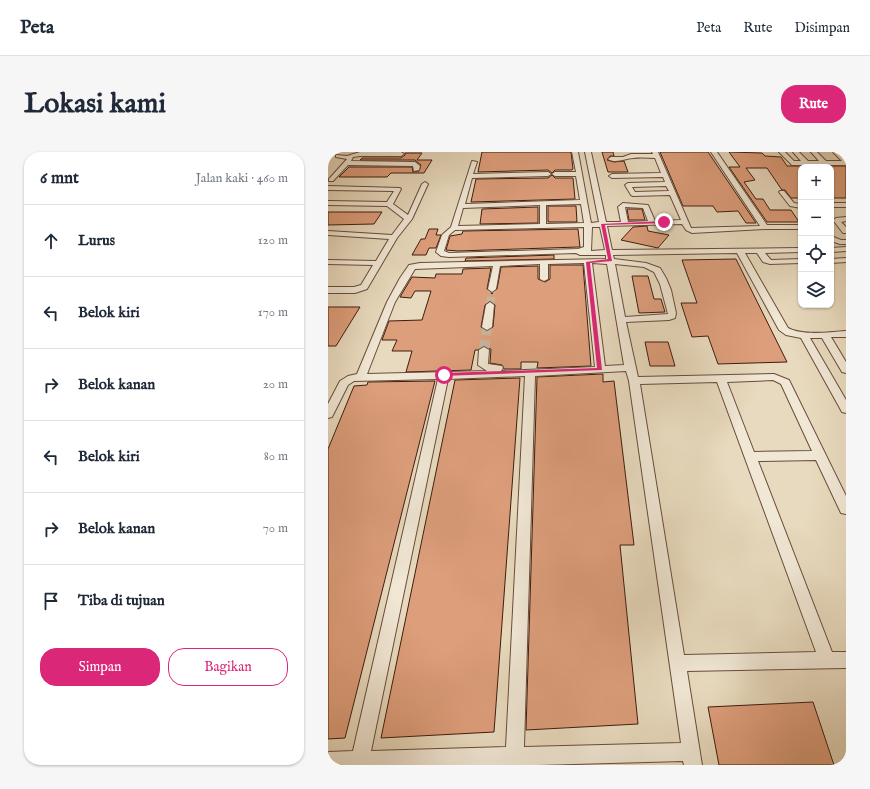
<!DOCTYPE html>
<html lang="id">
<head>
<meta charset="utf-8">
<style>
  :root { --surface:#fff; --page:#f6f6f7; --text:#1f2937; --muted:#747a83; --line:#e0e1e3; --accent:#db2777 }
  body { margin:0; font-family:"IM FELL English",serif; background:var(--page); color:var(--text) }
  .controls { position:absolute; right:12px; top:12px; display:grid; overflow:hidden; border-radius:8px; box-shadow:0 1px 3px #0004 }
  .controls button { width:36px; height:36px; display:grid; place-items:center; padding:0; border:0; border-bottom:1px solid var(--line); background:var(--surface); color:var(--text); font:20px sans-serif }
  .stop { position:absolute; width:12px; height:12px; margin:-9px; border:3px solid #db2777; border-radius:50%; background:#fff }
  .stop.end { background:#db2777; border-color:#fff; box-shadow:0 1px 4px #0008 }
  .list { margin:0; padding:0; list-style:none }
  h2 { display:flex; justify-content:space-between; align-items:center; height:52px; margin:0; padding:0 16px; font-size:17px }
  h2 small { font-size:13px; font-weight:400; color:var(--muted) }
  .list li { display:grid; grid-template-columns:26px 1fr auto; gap:12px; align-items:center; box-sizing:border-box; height:72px; padding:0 16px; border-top:1px solid var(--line) }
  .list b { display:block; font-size:15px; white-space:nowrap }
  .list em { font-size:13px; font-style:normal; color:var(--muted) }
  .actions { display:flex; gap:8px; padding:12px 16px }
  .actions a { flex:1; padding:9px 0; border:1px solid var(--accent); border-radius:16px; text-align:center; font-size:14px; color:var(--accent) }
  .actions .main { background:var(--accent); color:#fff }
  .icon { flex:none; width:22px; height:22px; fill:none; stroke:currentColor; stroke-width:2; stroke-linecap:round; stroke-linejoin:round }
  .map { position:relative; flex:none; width:518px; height:613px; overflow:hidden; border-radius:16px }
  header { display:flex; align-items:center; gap:24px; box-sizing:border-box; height:56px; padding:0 20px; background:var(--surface); border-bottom:1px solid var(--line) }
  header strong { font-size:19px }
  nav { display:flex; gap:22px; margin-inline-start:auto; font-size:14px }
  .intro { display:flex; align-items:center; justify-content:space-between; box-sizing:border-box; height:96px; padding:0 24px }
  h1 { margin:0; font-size:28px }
  .button { padding:10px 18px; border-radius:16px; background:var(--accent); color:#fff; font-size:14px; font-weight:700 }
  main { display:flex; gap:24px; padding:0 24px }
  aside { flex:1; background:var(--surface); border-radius:16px; box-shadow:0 1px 3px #0004 }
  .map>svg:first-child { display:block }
</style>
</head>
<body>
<header>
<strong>Peta</strong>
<nav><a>Peta</a><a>Rute</a><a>Disimpan</a></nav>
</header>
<div class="intro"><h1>Lokasi kami</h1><a class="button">Rute</a></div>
<main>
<aside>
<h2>6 mnt<small>Jalan kaki · 460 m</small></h2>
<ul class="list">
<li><svg class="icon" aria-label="ahead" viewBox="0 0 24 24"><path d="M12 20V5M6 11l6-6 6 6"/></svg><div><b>Lurus</b></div><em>120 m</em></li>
<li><svg class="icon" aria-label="left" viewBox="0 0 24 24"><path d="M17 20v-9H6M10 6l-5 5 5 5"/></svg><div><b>Belok kiri</b></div><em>170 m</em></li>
<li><svg class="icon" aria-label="right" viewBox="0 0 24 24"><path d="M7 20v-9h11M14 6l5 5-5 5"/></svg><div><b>Belok kanan</b></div><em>20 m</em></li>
<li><svg class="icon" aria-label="left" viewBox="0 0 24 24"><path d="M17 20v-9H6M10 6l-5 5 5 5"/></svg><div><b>Belok kiri</b></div><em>80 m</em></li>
<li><svg class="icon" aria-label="right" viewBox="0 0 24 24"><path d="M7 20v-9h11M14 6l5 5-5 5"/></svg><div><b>Belok kanan</b></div><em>70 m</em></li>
<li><svg class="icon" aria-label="arrive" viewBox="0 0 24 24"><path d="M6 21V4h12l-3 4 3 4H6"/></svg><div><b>Tiba di tujuan</b></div></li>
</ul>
<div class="actions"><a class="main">Simpan</a><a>Bagikan</a></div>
</aside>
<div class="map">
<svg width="518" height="613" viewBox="0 0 518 613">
  <rect width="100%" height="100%" fill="#e8dabe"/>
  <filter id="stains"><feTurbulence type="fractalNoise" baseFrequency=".005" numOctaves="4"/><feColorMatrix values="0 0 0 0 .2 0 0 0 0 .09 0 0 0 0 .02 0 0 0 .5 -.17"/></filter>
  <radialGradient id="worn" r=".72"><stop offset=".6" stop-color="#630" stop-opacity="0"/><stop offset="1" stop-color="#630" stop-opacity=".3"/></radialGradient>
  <g fill="#dd9e7b" stroke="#3f1c0f" fill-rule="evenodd">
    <path d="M154,0H243L245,17L244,18H227L224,21L220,18L150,20Z"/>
    <path d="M274,0H285L286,4H282L279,8L286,10L296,9L300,20H280Z"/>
    <path d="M332,0H380L428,71H418L410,59L389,60L385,54H355Z"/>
    <path d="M401,0L434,1L437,4L453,5L459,14H473V46H463L457,38H454L439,16H418L427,28L416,30L428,47H435L442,58H463L471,70H439L401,15H412Z"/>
    <path d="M77,1H94L89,8H104L96,21H63L59,25H11L21,15H84L85,20L91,19L93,13L87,8H32L34,6H73L77,3Z"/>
    <path d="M518,14V46H503V14Z"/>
    <path d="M224,23L227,26H245L247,47L143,50L148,27L220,26Z"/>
    <path d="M220,54H248L249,70H220Z"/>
    <path d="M210,55V71L152,72L154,57Z"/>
    <path d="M299,57H314L317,68H301Z"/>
    <path d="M0,60H54L46,72L0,73Z"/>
    <path d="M319,74L320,79L341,83L330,96L293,88L305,75Z"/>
    <path d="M101,77H110L108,83H113L108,96H101L98,103H84L93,87H97Z"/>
    <path d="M250,77L252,95H250L130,99L118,98L122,84L134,82L135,79Z"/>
    <path d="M226,103V107L137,109L138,106Z"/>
    <path d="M408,107L459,210L390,212L380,184L364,185L353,151H369L354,108Z"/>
    <path d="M222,113H255L263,214L209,216L210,210H193V217H176L174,213L162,211L163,197L155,194L150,198H147L143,218L78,220L84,199H64L69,188H54L61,169L94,168L103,139H87L83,146L72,145L84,125L107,126L108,122H134L135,117L163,116L159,137L164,142L169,137L173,115L210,114V127L217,130L222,127ZM162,148L167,153L165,175L158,179L153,175L157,153Z"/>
    <path d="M304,124H320L326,147H333L337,160L311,161Z"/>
    <path d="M0,155H32L8,194H0Z"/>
    <path d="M317,190H340L347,214H322Z"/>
    <path d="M275,222V230L286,229L306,393H292L310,572L198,578L209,225Z"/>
    <path d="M192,226L166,580L53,586L127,228Z"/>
    <path d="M107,229L17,586L0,587V297L26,234L39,233L40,230Z"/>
    <path d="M485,550L506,613H391L380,555Z"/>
  </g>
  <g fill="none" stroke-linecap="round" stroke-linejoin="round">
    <path stroke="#c6b49b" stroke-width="8" stroke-dasharray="8 4" stroke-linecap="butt" d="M162,153L164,137"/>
    <path stroke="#c6b49b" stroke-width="10" stroke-dasharray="10 5" stroke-linecap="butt" d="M156,198L159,175"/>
    <g stroke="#694c3b" stroke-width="2">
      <g id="minor">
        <path d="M32,0H73L76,2L73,4H32L25,5L23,9L87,10L92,14L91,18L86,19L85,14L20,13L5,29H1V27L19,7L8,5V3L19,4Z"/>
        <path d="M244,0H250L263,71L271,70L257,0H263L278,70H293L290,55L295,51L320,53L327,69L353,68L342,43L305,44L303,43L297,33L300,31L337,30L335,25L284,26L281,24L284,22L333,21L327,6C320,6 313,5 306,6C298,6 288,12 280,7L283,5H295L303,2H325L324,0H330L363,76L432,74L383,0H389L439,73H473V77H438L364,81L358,78L354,72L279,74L284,98L473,96V100L437,101L443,108L473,107V111L442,112L435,110L429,101H417L460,176C475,184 501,180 518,179V185H503L518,210V221L514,220L494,186H482L518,248V261L514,260L473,186L458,183L451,178L409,101L285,103L286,107L318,111L332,116L338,126L343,138L348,161L347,166L341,168L298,170L310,225L446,222L461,228L462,230L518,344V362L513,361L488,308L430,309L504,500H518V516L359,519L374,613H356L355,609L210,613H0V600L25,599L110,227L26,229L20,233L4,265L0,266V252L12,229L20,224L29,222L59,150L72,126L81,113L92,111L278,107V103H252L248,101L121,105L113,104L108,100L114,83L123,75L144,9L149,10L145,22L220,20L223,22L220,24L144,26L137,52L252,48L248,24H227L224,22L227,20H248ZM338,34L341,39L307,40L304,35ZM253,52L256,71L218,72V53ZM212,53V72L130,74L135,56ZM297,55L315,56L320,69L300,70ZM256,75V95L250,97L121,101L116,99L121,83L127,78ZM264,75H272L277,98L263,99ZM256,111L267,215L173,219L175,216L174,214L160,212L161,198L156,195L151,198L150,213L159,219L39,222L67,150L87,117L165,114L160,137L164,140L168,137L172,114L212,112V127L216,129L220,127V112ZM264,111L279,112L296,213L277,214ZM287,112L316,115L326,120L332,132L340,162L297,165ZM298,219L301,229L353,591L196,595L207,224ZM197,224L178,595L43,599L120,227ZM445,228L453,232L484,299L426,300L399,230ZM389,230L488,500L356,503L312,232Z"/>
        <path d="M451,0H457L466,9H473L465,0H471L480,9H491L483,0H489L498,9H514L505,0H511L518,7V13H464Z"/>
        <path d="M97,30L100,32L84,67L69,86L39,137L27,141H0V135H26L33,133L45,113L0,112V108L48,109L61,87L0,83V79L64,83L76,67L59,54L0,53V49L59,50L66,39L0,38V34L72,36L73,37L65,52L80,63L94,32Z"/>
        <path d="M452,39H456L466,51L473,52V56L462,54L451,40Z"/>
        <rect x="503" y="51" width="15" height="4"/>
        <path d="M518,65V69L513,70L518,75V81H515L505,68L508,66Z"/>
        <path d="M503,84L513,88H518V92H512L503,89Z"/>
        <path d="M518,95V99L503,100V96Z"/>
        <path d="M518,106V110L503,111V107Z"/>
        <path d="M162,150L166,153L164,175L159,178L154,175L158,153Z"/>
      </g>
    </g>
    <use href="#minor" fill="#f0e7d5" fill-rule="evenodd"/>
  </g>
  <path fill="#db2777" d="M336,69L338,71L277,73L284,109L262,111L274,218L114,224L113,223L116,221L269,216L258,110L280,107L273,72Z"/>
  <rect width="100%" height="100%" filter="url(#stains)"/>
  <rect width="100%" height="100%" fill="url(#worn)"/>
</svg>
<div class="controls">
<button>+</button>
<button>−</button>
<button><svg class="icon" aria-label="locate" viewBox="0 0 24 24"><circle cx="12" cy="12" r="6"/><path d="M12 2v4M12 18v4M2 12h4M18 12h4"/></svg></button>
<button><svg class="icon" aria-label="layers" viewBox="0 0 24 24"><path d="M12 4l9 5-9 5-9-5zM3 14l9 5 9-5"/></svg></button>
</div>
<div class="stop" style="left:116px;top:223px"></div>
<div class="stop end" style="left:336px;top:70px"></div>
</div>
</main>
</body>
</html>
